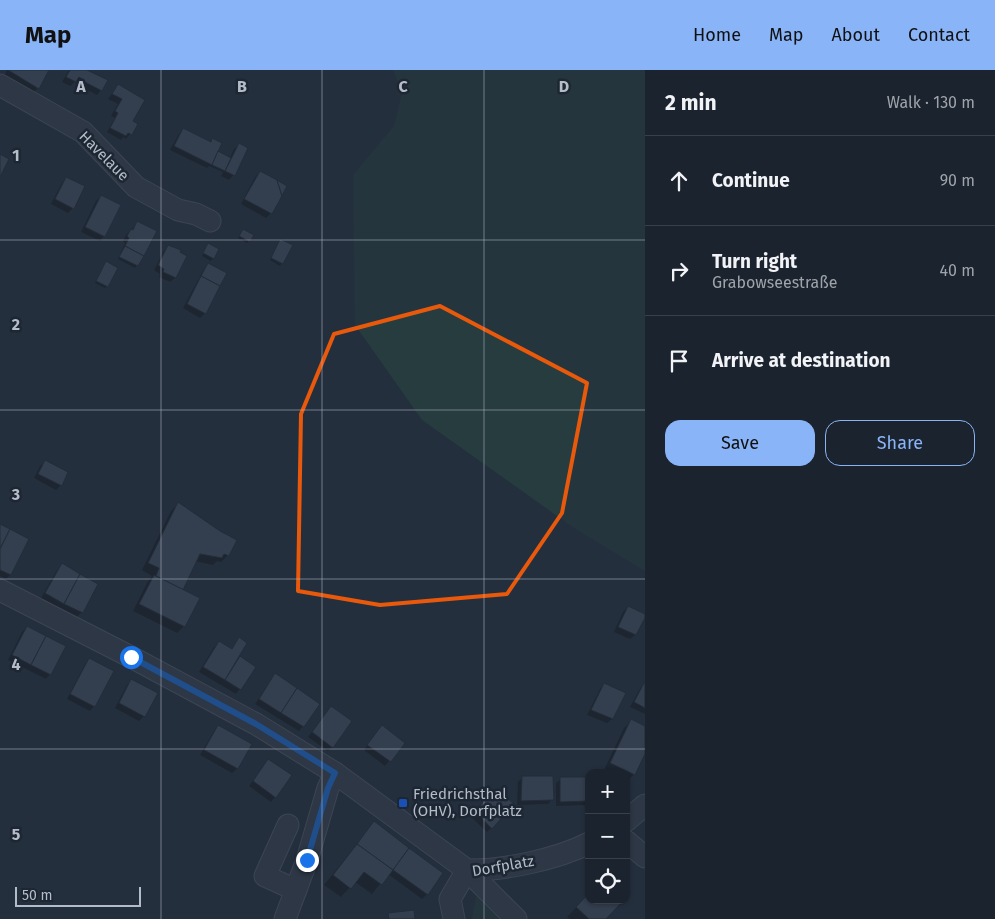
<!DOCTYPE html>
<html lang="en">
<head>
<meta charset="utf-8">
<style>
  :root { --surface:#1b232e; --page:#282f3a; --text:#f1f3f6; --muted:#a0a4aa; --line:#39404a; --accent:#8ab4f8 }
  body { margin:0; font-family:"Fira Sans",sans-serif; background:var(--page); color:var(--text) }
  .controls { position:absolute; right:15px; bottom:15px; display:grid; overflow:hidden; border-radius:10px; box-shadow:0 1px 4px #0004 }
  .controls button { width:45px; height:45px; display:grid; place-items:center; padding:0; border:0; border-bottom:1px solid var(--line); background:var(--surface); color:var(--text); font:25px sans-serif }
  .scale { position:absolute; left:15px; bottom:12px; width:126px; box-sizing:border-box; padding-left:5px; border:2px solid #b4bcc9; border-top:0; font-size:14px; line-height:18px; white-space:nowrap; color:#b4bcc9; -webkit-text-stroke:4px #1d2633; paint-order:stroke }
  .stop { position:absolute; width:15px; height:15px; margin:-11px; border:4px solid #1a73e8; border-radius:50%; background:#fff }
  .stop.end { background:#1a73e8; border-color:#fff; box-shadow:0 1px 5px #0008 }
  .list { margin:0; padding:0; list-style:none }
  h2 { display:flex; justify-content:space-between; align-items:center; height:65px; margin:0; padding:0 20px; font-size:21px }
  h2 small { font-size:16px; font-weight:400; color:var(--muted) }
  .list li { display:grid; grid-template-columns:32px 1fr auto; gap:15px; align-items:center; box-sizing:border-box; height:90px; padding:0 20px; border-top:1px solid var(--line) }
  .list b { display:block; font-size:19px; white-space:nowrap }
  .list p { margin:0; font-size:16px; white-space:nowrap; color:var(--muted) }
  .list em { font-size:16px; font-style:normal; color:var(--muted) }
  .actions { display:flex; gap:10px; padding:15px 20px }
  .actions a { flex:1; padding:11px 0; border:1px solid var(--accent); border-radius:15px; text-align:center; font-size:18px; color:var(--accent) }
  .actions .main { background:var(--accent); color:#111 }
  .icon { flex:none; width:28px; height:28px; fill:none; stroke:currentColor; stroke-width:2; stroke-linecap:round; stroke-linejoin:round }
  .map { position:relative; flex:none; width:645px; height:849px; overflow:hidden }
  header { display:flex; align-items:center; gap:30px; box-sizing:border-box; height:70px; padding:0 25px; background:var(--accent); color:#111 }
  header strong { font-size:24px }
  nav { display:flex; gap:28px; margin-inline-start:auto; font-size:18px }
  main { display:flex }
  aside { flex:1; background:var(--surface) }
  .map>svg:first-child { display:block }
</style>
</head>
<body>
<header>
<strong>Map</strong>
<nav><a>Home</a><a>Map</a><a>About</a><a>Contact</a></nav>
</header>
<main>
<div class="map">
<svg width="645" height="849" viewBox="0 0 645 849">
  <rect width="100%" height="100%" fill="#242f3e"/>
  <g fill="#263c3f">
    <path d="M393,0H645V501L574,458L422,350L355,255L353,105L394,56L402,23Z"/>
    <path d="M476,826L500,849H472Z"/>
  </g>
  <g fill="#0007">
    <path d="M7,0H48L38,18L34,22L4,6Z"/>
    <path d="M69,0H84L101,20L97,25L78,15L75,12L70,16L62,12Z"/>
    <path d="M118,16L132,52L137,55L126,69L123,67L121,70L107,62L115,48L111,46L118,34L108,29Z"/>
    <path d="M183,59L210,73L213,70L217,82L230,88L234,79L239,75L233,105L229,110L221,106L223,102L209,96L207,98L170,80L179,64Z"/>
    <path d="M260,102L271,143L266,148L241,134L255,107Z"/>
    <path d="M66,108L73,138L68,143L51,134L62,113Z"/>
    <path d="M101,126L104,166L100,171L81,162L96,131Z"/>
    <path d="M138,153L155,162L135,198L118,189L125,173L123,171L126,165Z"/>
    <path d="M241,162L249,171L247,173L238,168Z"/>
    <path d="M279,172L291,175L280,196L270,190Z"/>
    <path d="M168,177L186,186L175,208L170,212L159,207L160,204L154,200L163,182Z"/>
    <path d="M207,177L218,180L211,191L202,186Z"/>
    <path d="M106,193L107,216L105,218L95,213Z"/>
    <path d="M208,194L205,243L200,248L183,238L204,199Z"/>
    <path d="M45,392L61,415L56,420L34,408L40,396Z"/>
    <path d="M178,434L228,485L221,492L217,491L213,495L195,491L181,520L184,556L177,563L133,541L147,513L152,506L142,500L171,441Z"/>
    <path d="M0,456L10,505L6,509L0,506Z"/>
    <path d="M62,495L96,515L82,542L77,547L41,528L57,500Z"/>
    <path d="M628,537L645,546L635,565L630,569L614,562L623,542Z"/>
    <path d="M27,557L50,604L46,609L8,590L22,562Z"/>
    <path d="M239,569L238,586L255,597L236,624L199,602L214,577L219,573L231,580Z"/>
    <path d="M89,590L94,636L90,641L67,629L85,594Z"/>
    <path d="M275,605L303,656L299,661L255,634Z"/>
    <path d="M132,610L144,646L139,651L115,638L127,615Z"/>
    <path d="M645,613V644L630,637L641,617Z"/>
    <path d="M604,614L624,624L612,649L607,653L587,645L600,619Z"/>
    <path d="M331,637L332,677L328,681L308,667Z"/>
    <path d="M632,651L645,657V681L634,704L627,711L626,703H610L604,700L624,658Z"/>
    <path d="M218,657L250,675L237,699L232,703L200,685L214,661Z"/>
    <path d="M377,662L403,673L385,696L364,680Z"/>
    <path d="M268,690L275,727L271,732L249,716Z"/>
    <path d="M522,708L552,729L548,734L517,735L518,712Z"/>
    <path d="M589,708V732L586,735L556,736V713L561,709Z"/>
    <path d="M496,720L491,758L487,762L471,747Z"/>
    <path d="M374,753L427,824L422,829L388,804L372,824L355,812L341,827L324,815Z"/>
    <path d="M626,817L631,822L626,827Z"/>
    <path d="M589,824V830L604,849H570L567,847Z"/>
  </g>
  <g fill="#455162" stroke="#1f2835">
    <path d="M8,0H49L39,19Z"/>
    <path d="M87,0L108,10L102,21L81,10L82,9L79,7L76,12L66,7L70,0Z"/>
    <path d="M118,14L145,30L133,51L138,54L132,65L128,63L126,66L110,58L118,43L115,41L122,29L112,24Z"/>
    <path d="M183,58L211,72L212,68L222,73L212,95L174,76Z"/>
    <path d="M239,73L248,78L235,106L225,101Z"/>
    <path d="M218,81L231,88L225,101L212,95Z"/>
    <path d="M0,84L9,89L0,107Z"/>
    <path d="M260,101L277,110L282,126L272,144L244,129Z"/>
    <path d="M66,107L85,116L74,139L55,129Z"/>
    <path d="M277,110L287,116L282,126Z"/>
    <path d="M101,125L121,135L105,167L85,157Z"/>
    <path d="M137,151L157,161L144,186L125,176L129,168L127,166L131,159L133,160Z"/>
    <path d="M243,159L254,165L250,172L239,166Z"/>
    <path d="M280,169L293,175L283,194L271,188Z"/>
    <path d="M208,173L219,179L214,189L203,183Z"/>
    <path d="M168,175L181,180L180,182L187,186L176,208L163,202L164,199L158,195Z"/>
    <path d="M125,176L144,186L138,196L119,187Z"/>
    <path d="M106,191L118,198L108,217L96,211Z"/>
    <path d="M208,193L227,203L220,216L201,206Z"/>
    <path d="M201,206L220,216L206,244L187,234Z"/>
    <path d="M45,390L68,402L62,416L38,404Z"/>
    <path d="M178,432L220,461L237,470L229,486L224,484L222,488L200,484L183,520L156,506L159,498L148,493Z"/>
    <path d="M0,454L10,459L0,479Z"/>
    <path d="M10,459L29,469L11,505L0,500V479Z"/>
    <path d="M62,493L80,504L64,534L45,523Z"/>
    <path d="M80,504L98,514L83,543L64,534Z"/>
    <path d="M154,505L200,528L185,557L139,534Z"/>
    <path d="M628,536L645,544V548L636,565L618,557Z"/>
    <path d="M27,556L46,566L31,595L12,585Z"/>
    <path d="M46,566L66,576L51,605L31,595Z"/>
    <path d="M239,567L247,573L225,610L203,597L219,571L232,579Z"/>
    <path d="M240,586L256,597L241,620L225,610Z"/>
    <path d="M89,588L114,601L95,637L70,624Z"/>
    <path d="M275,603L297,618L281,643L259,629Z"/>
    <path d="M131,609L158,623L145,647L119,633Z"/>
    <path d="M645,611V638L634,632Z"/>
    <path d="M604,613L626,623L613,649L591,640Z"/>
    <path d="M297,618L320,634L304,657L281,643Z"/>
    <path d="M331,636L352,651L333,678L312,662Z"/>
    <path d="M631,649L645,656V684L635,705L610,693Z"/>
    <path d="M218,655L252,674L238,699L204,680Z"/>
    <path d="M382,655L405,673L391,692L367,675Z"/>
    <path d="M268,689L292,705L276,728L253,711Z"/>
    <path d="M522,706H553L554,730L521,731Z"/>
    <path d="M560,707H589V731L560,732Z"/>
    <path d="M496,718L514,734L492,759L475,741Z"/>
    <path d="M374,751L409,778L393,800L357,774Z"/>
    <path d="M357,774L393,800L382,815L364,802L351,819L333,805Z"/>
    <path d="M409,778L443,803L428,825L393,800Z"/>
    <path d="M589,823V830H624L606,849H589L576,837Z"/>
    <path d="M414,840L415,849H389L388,843Z"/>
  </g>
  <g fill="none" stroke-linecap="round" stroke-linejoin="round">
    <g stroke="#565f6c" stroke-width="23">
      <g id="minor">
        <path d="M0,15L83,62L136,117L178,140L196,144L210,151"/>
        <path d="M0,520L131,587L256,654L335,703L467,800L516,849"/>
        <path d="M626,751L645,735"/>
        <path d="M288,755L265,806L296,820"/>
        <path d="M626,771L645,787"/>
        <path d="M467,800C502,801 558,789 589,773"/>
        <path d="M285,849L307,790L328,718L335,703"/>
        <path d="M454,849L450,829L467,800"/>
      </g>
    </g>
    <use href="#minor" stroke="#38414e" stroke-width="21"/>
  </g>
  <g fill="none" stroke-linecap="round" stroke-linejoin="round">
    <path stroke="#1a73e8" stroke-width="6" d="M131,587L256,654L335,703L328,718L307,790"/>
  </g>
  <path d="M0 0H645V849H0ZM440,236L587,313L562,443L507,524L380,535L298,521L301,344L334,264Z" fill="#242f3e" fill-opacity=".55" fill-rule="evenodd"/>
  <path fill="none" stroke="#e8590c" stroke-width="4" stroke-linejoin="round" d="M440,236L587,313L562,443L507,524L380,535L298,521L301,344L334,264Z"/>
  <path fill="none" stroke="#b4bcc9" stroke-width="1" stroke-opacity="0.55" d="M161,0V849M322,0V849M484,0V849M0,170H645M0,340H645M0,509H645M0,679H645"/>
  <rect fill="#1a4fb4" stroke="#1d2633" stroke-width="2" x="398" y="728" width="10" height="10" rx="2.5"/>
  <g text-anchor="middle" stroke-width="5" stroke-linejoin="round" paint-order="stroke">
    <g font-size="15" fill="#b4bcc9" stroke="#1d2633">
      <text transform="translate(104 86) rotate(45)" y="5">Havelaue</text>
      <text transform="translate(503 796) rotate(-10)" y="5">Dorfplatz</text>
    </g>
    <g font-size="15" fill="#b4bcc9" stroke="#1d2633" text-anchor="start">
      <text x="413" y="729">Friedrichsthal<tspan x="413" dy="17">(OHV), Dorfplatz</tspan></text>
    </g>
  </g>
  <g font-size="16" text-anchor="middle" font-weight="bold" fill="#b4bcc9" stroke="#1d2633" stroke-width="5" stroke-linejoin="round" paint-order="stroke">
    <text x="81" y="22">A</text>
    <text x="242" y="22">B</text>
    <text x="403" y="22">C</text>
    <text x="564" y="22">D</text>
    <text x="16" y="91">1</text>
    <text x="16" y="260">2</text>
    <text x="16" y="430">3</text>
    <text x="16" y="600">4</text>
    <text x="16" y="770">5</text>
  </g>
</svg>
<div class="controls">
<button>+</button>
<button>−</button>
<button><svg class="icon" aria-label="locate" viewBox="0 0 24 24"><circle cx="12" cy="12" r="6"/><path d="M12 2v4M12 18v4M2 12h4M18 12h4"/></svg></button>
</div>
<div class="scale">50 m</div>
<div class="stop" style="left:131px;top:587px"></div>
<div class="stop end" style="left:307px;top:790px"></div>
</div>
<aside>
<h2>2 min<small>Walk · 130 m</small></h2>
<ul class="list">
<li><svg class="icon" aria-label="ahead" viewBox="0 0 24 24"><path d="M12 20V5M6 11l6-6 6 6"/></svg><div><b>Continue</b></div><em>90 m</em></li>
<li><svg class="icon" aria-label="right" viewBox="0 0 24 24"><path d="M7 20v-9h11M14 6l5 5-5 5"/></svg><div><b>Turn right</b><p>Grabowseestraße</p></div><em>40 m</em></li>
<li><svg class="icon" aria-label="arrive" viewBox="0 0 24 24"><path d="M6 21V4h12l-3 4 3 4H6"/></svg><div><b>Arrive at destination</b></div></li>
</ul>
<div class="actions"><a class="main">Save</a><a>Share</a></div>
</aside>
</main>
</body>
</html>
